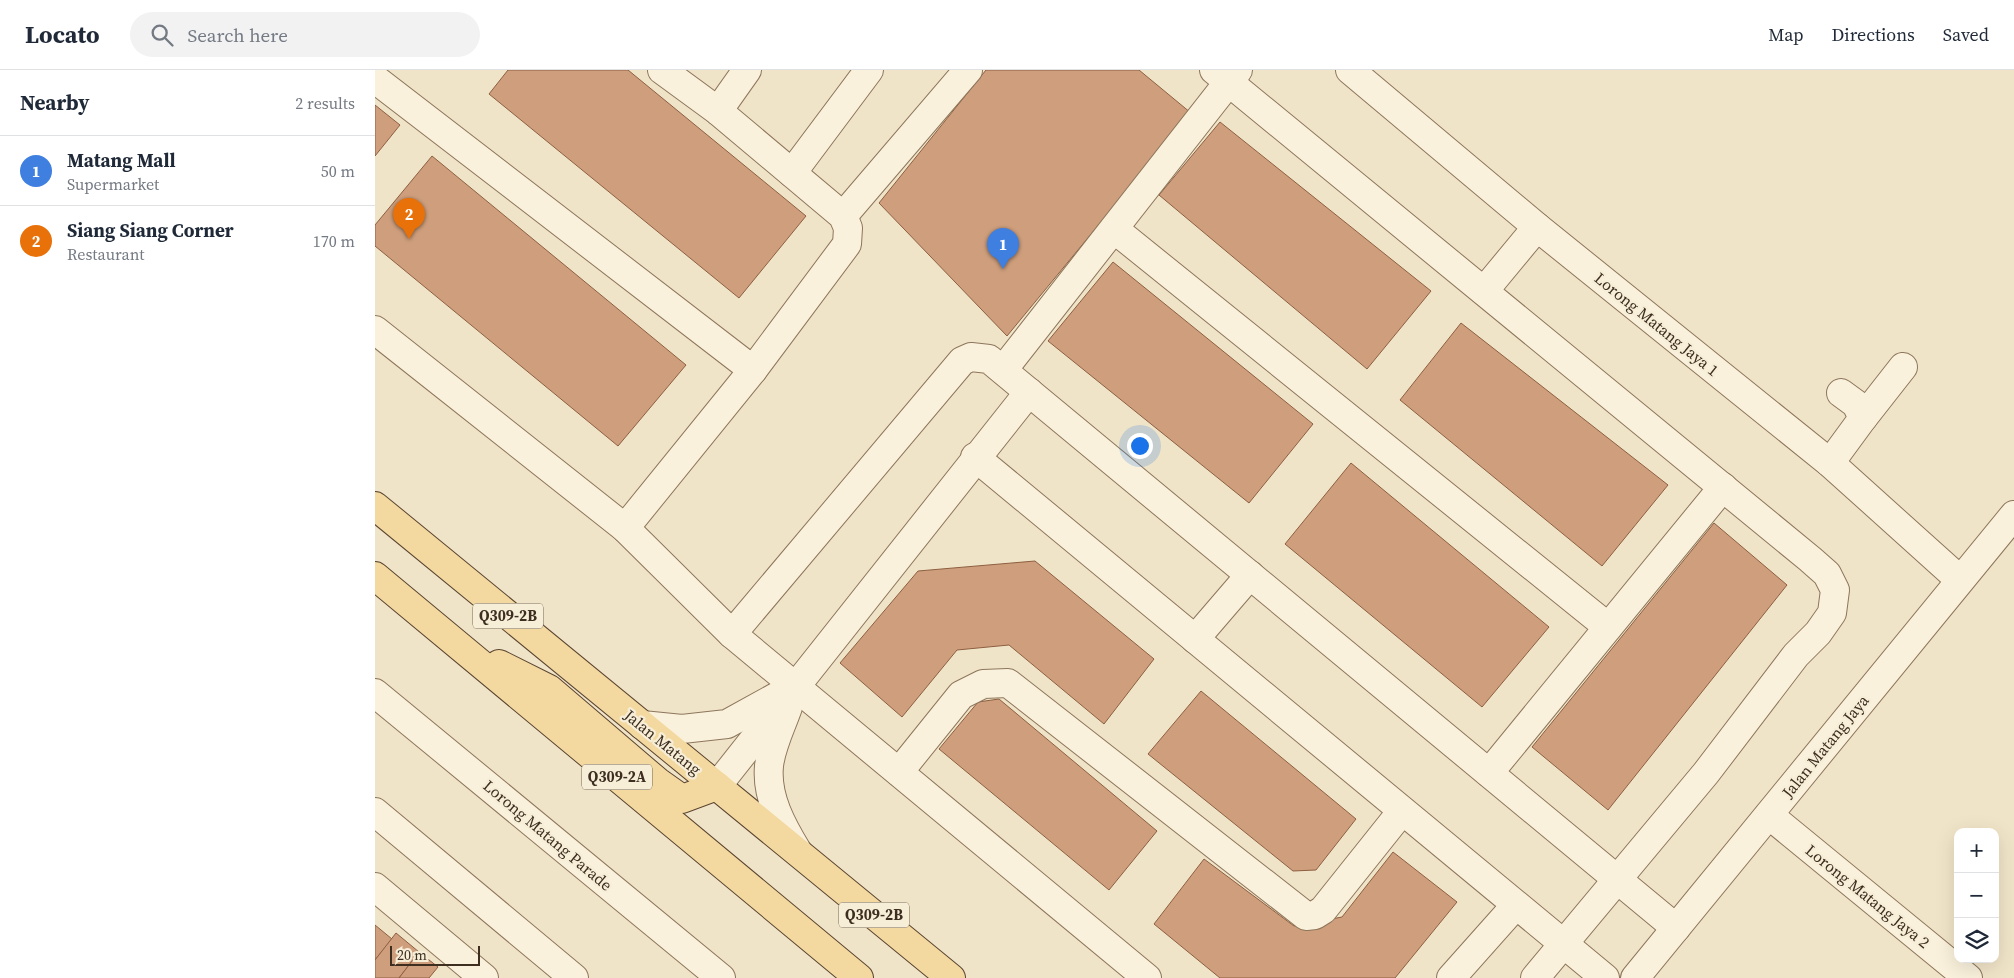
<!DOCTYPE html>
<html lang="en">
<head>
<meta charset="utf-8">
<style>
  :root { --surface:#fff; --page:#f2f2f3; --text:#1f2937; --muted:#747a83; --line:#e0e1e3; --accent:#0f766e }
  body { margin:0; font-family:"Source Serif 4",serif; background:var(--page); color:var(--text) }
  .controls { position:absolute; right:15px; bottom:15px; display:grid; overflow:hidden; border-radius:10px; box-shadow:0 5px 20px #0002 }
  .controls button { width:45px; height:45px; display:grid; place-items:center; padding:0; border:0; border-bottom:1px solid var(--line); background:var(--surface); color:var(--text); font:25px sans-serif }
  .scale { position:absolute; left:15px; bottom:12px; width:90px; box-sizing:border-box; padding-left:5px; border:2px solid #3d2e20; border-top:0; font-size:14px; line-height:18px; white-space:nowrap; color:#3d2e20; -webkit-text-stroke:4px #f7eed8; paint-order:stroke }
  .you { position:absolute; left:764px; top:375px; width:18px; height:18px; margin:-12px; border:4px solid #fff; border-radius:50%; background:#1a73e8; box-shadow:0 0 0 8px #1a73e833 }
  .badge { display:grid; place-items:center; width:32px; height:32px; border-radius:50%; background:var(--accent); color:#fff; font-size:16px; font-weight:700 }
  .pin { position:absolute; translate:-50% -41px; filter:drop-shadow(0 1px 2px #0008) }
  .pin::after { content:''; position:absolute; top:26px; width:18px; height:15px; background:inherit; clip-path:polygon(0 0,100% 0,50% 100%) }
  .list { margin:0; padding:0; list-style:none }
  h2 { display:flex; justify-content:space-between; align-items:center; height:65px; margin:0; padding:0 20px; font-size:21px }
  h2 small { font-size:16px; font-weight:400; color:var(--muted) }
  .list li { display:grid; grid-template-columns:32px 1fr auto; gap:15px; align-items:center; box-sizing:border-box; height:70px; padding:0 20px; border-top:1px solid var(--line) }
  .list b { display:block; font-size:19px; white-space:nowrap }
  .list p { margin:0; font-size:16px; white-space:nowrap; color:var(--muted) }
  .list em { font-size:16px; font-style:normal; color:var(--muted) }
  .icon { flex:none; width:28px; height:28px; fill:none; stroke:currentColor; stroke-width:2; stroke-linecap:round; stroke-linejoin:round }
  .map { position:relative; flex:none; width:1639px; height:908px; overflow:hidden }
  header { display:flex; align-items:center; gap:30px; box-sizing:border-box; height:70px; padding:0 25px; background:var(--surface); border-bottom:1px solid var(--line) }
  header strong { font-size:24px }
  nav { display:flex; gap:28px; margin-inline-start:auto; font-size:18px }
  .search { width:350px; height:45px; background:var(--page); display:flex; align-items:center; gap:12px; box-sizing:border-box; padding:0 18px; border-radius:28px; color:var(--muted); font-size:19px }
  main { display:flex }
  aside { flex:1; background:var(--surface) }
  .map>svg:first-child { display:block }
</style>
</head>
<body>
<header>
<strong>Locato</strong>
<div class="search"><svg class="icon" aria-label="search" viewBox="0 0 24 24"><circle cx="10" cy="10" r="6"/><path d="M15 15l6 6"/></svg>Search here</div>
<nav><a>Map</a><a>Directions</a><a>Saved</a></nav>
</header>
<main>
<aside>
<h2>Nearby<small>2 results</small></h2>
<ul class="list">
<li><span class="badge" style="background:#3f7fe0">1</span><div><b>Matang Mall</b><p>Supermarket</p></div><em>50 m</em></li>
<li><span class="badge" style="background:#e8710a">2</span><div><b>Siang Siang Corner</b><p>Restaurant</p></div><em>170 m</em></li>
</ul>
</aside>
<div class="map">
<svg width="1639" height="908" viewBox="0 0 1639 908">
  <rect width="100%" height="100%" fill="#f0e4c8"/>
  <g fill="#cf9f7d" stroke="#8d5f41">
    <path d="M133,0H253L431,146L364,228L114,24Z"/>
    <path d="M611,0H764L816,43L632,266L504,133Z"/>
    <path d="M0,35L25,55L0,86Z"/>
    <path d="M845,52L1056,221L992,299L784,125Z"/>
    <path d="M57,86L311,295L243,376L0,176V155Z"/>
    <path d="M738,192L938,354L874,433L673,271Z"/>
    <path d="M1086,253L1293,415L1227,496L1025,330Z"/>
    <path d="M976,393L1174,557L1107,637L910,474Z"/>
    <path d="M1339,453L1412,515L1233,740L1157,677Z"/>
    <path d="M660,491L779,589L729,654L634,575L582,580L527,647L465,593L543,501Z"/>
    <path d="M826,621L981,749L941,800L918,801L773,684Z"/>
    <path d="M624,629L782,761L734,820L564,679L603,632Z"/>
    <path d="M1018,782L1082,832L1020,908H845L779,854L829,789L919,856L967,847Z"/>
    <path d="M0,855L17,869L0,890Z"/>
    <path d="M21,863L44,882L24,908H0V890Z"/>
    <path d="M44,882L63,897L54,908H24Z"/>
  </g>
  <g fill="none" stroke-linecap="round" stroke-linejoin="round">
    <g stroke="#8d765c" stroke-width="30">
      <g id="minor">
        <path d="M839,0L1435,489L1452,504L1460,520L1457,543L1443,563L1421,585L1331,703L1160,908"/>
        <path d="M975,0L1162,157L1455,393L1585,510"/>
        <path d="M0,9L378,300"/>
        <path d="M343,41L372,0"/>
        <path d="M417,103L494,0"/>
        <path d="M468,146L593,0"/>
        <path d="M739,159L1233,557"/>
        <path d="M1109,221L1162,157"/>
        <path d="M0,260L250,458L357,564L772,908"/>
        <path d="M628,300L863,0"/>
        <path d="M1488,348L1528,297"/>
        <path d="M600,387L1230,908"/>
        <path d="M1455,393L1488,348L1481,334L1466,323"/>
        <path d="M250,458L378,300L472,174L473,158L468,146L343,41L287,0"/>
        <path d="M357,564L587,291L596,287L614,289L1301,858"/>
        <path d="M820,569L875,505"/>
        <path d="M0,623L346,908"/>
        <path d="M413,637C407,655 396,676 394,696C391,727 407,756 423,782"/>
        <path d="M267,655L307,659L352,654L410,622"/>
        <path d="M524,702L586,625L608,614L633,613L931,846L940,845L948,840L1027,741"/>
        <path d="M1114,703L1348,417"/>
        <path d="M342,716L654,322"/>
        <path d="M0,742L199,908"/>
        <path d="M1394,745L1593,908"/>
        <path d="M0,817L109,908"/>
        <path d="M1076,908L1141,835"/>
        <path d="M1260,908L1639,445"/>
      </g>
    </g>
    <g stroke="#5b4430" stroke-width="30">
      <g id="major">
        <path d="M0,436L576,908"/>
        <path d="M0,506L484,908"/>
        <path d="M124,594L174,619L283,712L307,729L342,716"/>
      </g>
    </g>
    <use href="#minor" stroke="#faf1dc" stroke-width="28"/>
    <use href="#major" stroke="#f3d9a0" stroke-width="28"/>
  </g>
  <g text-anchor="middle" stroke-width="4.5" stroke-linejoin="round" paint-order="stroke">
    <g fill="#f7eed8" stroke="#756857" stroke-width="1">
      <rect x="98" y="533.5" width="70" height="25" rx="4"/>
      <rect x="207" y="694.5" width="70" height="25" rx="4"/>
      <rect x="464" y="832.5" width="70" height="25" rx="4"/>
    </g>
    <g font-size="15" font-weight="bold" fill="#3d2e20">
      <text x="133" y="551">Q309-2B</text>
      <text x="242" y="712">Q309-2A</text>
      <text x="499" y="850">Q309-2B</text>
    </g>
    <g font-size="16" fill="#3d2e20" stroke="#f7eed8">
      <text transform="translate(1282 254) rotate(39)" y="6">Lorong Matang Jaya 1</text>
      <text transform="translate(288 672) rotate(39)" y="6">Jalan Matang</text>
      <text transform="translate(1450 676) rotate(-51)" y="6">Jalan Matang Jaya</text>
      <text transform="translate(173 765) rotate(40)" y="6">Lorong Matang Parade</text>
      <text transform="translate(1493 826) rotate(39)" y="6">Lorong Matang Jaya 2</text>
    </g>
  </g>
</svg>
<div class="controls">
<button>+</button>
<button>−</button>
<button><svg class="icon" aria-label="layers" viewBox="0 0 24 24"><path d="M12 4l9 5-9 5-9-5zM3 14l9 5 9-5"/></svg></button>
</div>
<div class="scale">20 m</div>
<div class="you"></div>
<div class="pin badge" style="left:628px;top:199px;background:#3f7fe0">1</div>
<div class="pin badge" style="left:34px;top:169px;background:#e8710a">2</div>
</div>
</main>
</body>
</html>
